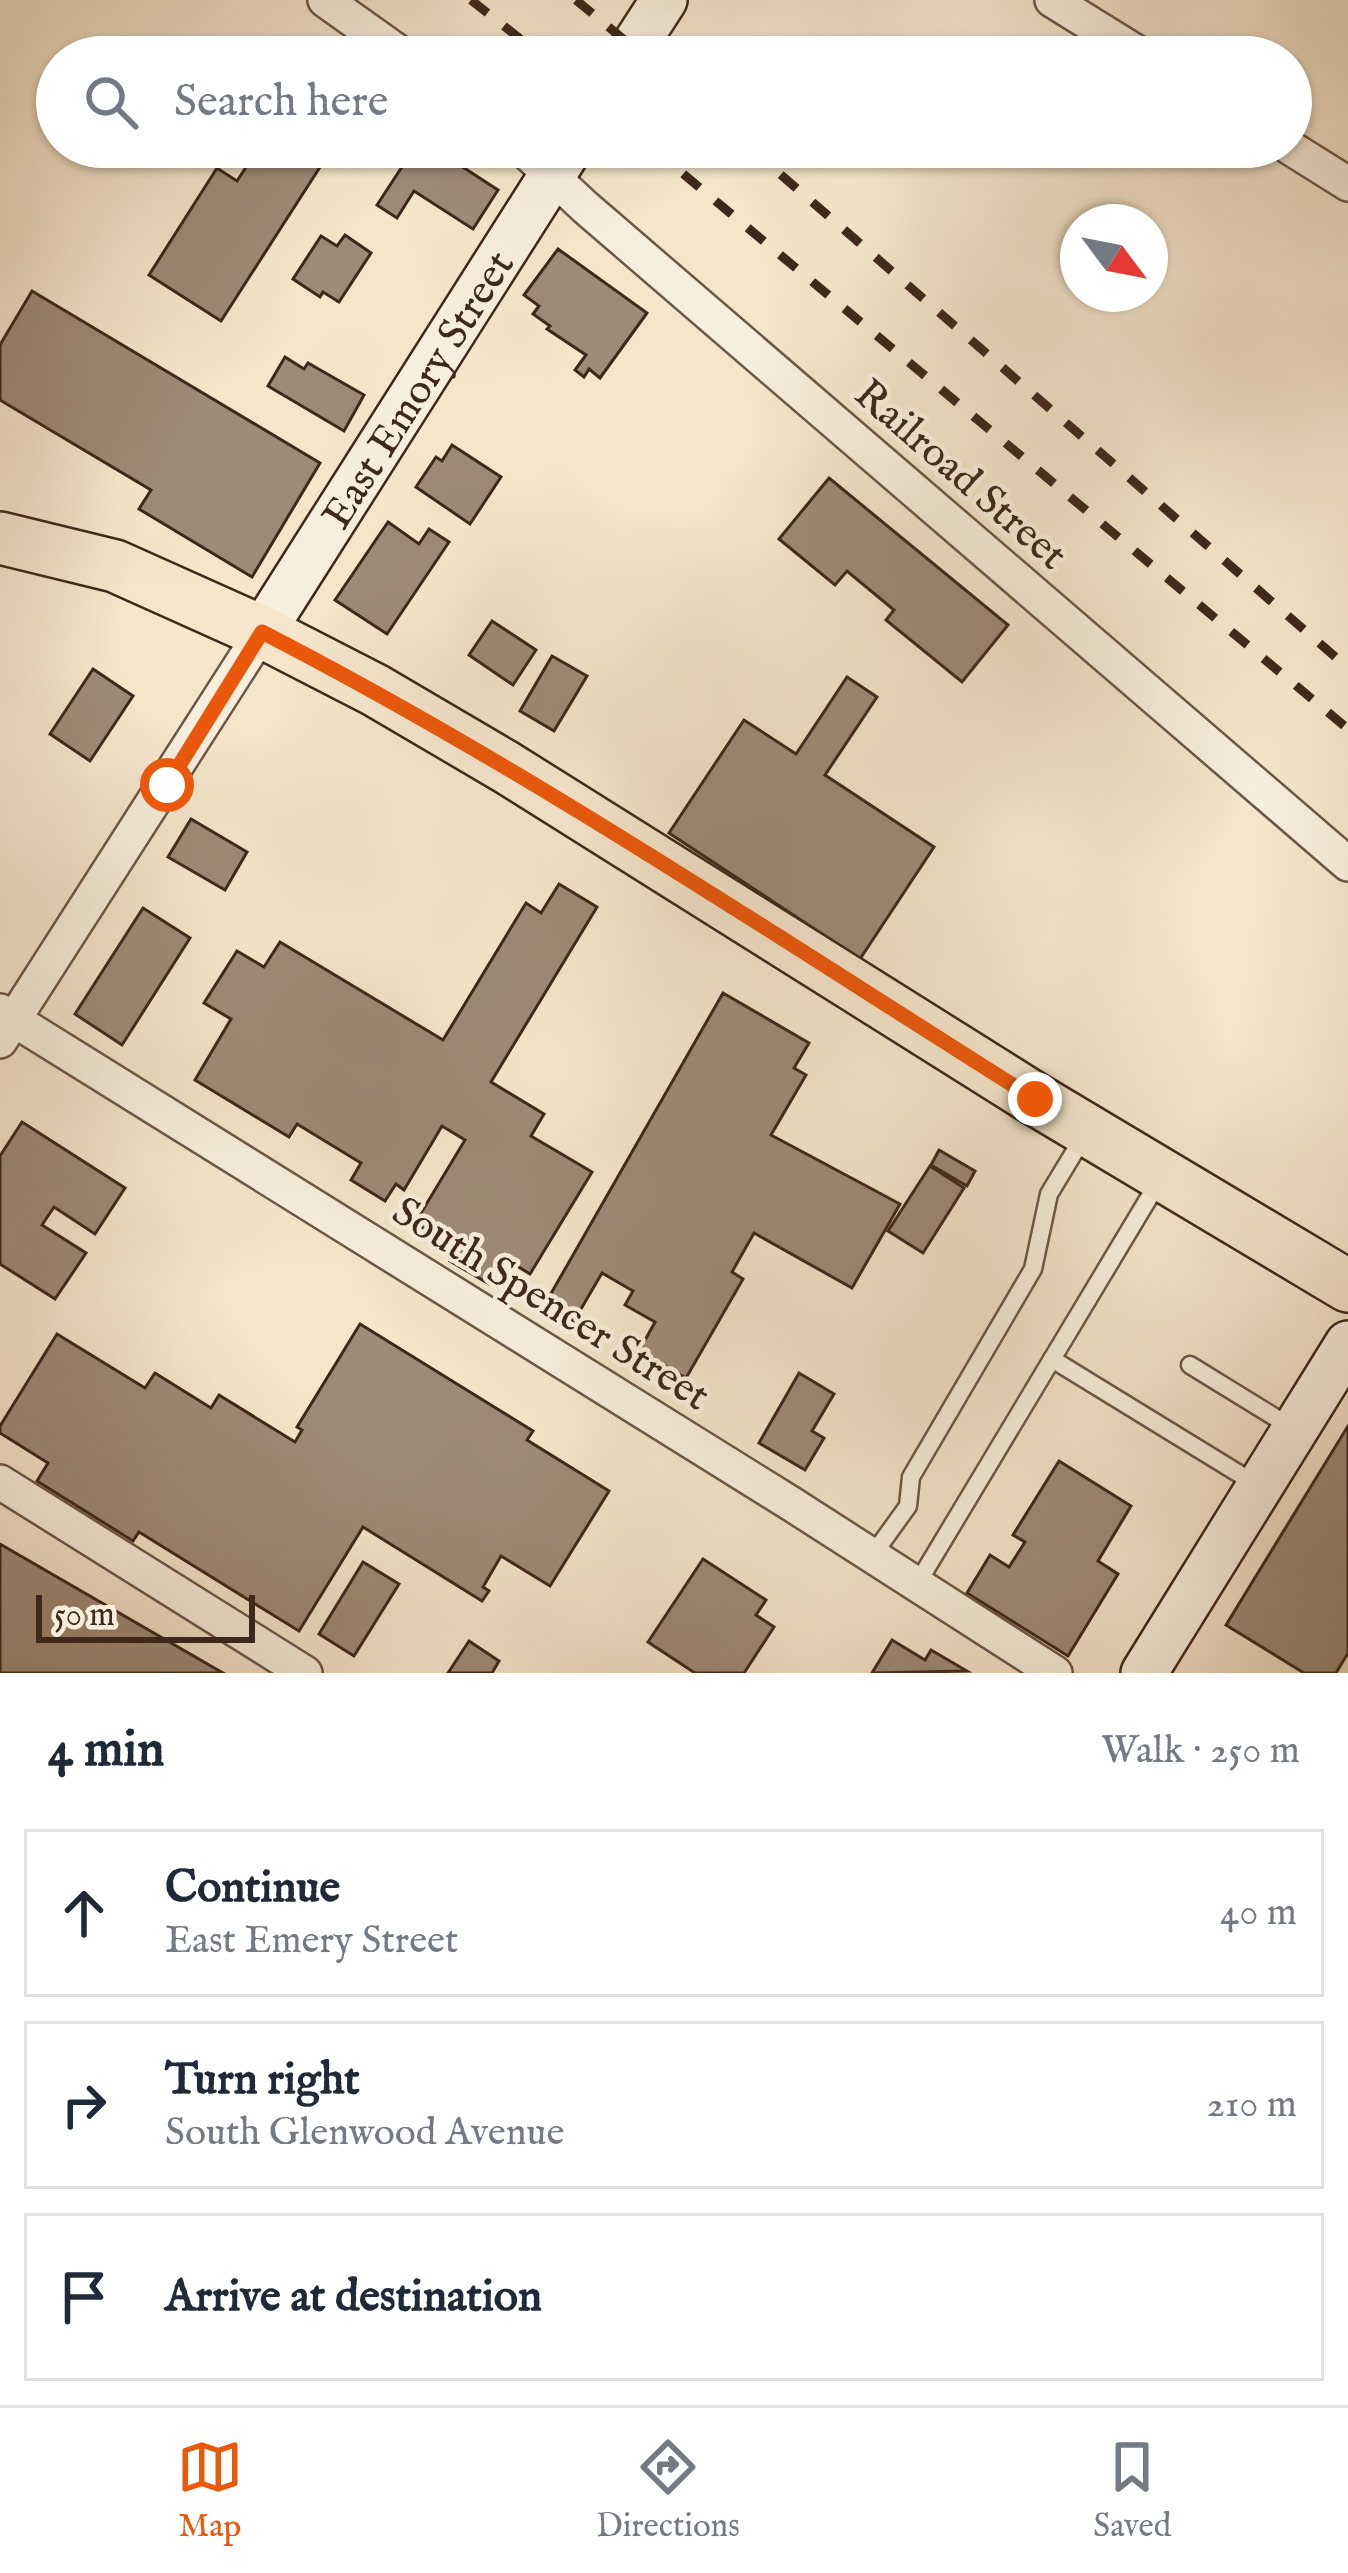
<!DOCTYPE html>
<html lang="en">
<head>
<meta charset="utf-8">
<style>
  :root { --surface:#fff; --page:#f6f6f7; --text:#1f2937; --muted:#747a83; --line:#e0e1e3; --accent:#ea580c }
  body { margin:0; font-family:"IM FELL English",serif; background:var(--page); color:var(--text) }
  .compass { position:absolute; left:1060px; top:204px; width:108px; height:108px; border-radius:50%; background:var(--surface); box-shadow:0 3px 9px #0004; rotate:122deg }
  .scale { position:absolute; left:36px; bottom:30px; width:219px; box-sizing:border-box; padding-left:12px; border:6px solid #3e281b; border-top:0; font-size:33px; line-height:42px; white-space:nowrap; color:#3e281b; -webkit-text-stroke:9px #f8eedd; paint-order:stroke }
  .stop { position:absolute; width:36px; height:36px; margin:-27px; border:9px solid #ea580c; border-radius:50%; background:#fff }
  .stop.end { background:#ea580c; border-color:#fff; box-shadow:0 3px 12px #0008 }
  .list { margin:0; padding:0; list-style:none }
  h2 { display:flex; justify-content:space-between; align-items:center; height:156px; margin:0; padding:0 48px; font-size:51px }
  h2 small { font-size:39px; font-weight:400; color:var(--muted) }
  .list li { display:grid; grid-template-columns:78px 1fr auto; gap:36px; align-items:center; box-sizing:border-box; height:168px; margin:0 24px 24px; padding:0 24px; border:3px solid var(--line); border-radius:0px }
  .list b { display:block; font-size:45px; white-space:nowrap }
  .list p { margin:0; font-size:39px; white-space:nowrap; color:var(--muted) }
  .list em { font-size:39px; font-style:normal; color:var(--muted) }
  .icon { flex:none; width:66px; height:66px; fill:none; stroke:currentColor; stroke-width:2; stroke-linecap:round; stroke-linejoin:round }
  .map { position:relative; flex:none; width:1348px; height:1673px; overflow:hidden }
  .search { position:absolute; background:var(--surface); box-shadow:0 3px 9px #0004; left:36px; right:36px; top:36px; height:132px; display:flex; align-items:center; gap:30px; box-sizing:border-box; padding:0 42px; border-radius:66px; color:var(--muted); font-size:45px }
  .sheet { height:732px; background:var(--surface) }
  nav { display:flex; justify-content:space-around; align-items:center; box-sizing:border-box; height:168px; border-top:3px solid var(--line); background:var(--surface); font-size:33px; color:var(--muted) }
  nav a { display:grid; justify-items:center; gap:6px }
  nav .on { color:var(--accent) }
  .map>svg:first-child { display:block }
</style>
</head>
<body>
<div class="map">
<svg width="1348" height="1673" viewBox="0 0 1348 1673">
  <rect width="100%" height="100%" fill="#f4e5cb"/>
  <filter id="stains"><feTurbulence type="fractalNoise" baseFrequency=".00167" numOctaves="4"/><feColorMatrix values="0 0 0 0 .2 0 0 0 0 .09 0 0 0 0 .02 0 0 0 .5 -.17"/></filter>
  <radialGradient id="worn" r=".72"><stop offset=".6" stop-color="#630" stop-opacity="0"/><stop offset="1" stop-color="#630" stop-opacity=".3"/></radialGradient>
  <g fill="#9d8a77" stroke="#3e281b" stroke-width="3">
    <path d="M259,147H359L349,162L331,150L221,321L149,275L217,168L237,181Z"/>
    <path d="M415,147H432L498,190L473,229L414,191L397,218L377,205Z"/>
    <path d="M345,235L371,253L339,302L323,292L320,297L293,279L321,236L337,246Z"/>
    <path d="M558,249L647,313L600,378L589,369L584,377L575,370L586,355L547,329L550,326L533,314L539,306L524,295Z"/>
    <path d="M32,291L320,463L252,577L139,509L151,490L0,400V345Z"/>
    <path d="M285,357L304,369L308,363L364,395L344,431L268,386Z"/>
    <path d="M452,445L501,477L470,524L416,487L436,457L442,461Z"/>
    <path d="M829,478L1008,625L962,682L886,620L894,610L847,571L835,585L779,539Z"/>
    <path d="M388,522L419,544L429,529L449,542L387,634L335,600Z"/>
    <path d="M492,621L536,650L513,685L469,655Z"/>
    <path d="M552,656L587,676L554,731L520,711Z"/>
    <path d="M93,669L133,696L90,761L50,734Z"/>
    <path d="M847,677L877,697L825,775L934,847L860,959L669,833L744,720L796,754Z"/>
    <path d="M191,819L247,852L225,890L168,857Z"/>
    <path d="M559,884L597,907L491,1082L544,1114L531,1136L592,1172L530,1274L504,1258L489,1284L450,1261L458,1249L415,1223L465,1140L442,1126L404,1190L396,1184L385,1201L351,1180L361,1163L297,1124L289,1137L195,1080L231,1019L204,1003L237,951L264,967L280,942L443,1040L526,903L541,913Z"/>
    <path d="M143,908L190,938L122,1045L75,1014Z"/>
    <path d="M723,993L809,1043L794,1068L806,1075L771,1135L900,1204L852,1288L754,1233L732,1272L743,1279L686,1378L639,1351L655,1322L625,1305L633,1291L602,1273L574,1321L545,1304Z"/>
    <path d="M22,1122L125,1188L95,1234L54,1207L42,1225L86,1253L55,1299L0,1264V1156Z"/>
    <path d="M939,1150L975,1171L967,1186L931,1165Z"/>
    <path d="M930,1166L964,1188L923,1253L888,1231Z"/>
    <path d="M360,1324L533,1431L527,1440L609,1491L550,1586L501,1556L483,1587L489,1591L482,1601L363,1527L299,1631L139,1532L133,1541L37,1481L48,1463L0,1433V1426L57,1334L145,1388L155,1373L211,1408L219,1395L295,1442L302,1430L297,1427Z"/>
    <path d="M799,1373L834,1394L812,1431L824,1438L805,1470L759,1443Z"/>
    <path d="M1348,1426V1653L1336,1673H1304L1226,1625Z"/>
    <path d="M1059,1461L1131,1506L1098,1561L1118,1574L1068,1656L967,1593L990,1555L1009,1567L1025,1542L1013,1535Z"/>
    <path d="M0,1544L223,1673H0Z"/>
    <path d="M703,1559L766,1600L756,1615L774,1627L744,1673H695L648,1642Z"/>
    <path d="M363,1562L399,1584L354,1656L319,1634Z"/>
    <path d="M892,1640L925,1660L931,1650L967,1671L872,1673Z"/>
    <path d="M469,1641L499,1661L492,1673H448Z"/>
  </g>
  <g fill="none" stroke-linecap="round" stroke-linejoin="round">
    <g stroke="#6c5747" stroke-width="21">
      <g id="lane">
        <path d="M1052,1359L1259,1486"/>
        <path d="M1190,1365L1294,1429"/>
        <path d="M872,1556L908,1506L911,1477L1033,1269L1049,1194L1084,1136"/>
        <path d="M917,1584L1159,1181"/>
      </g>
    </g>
    <g stroke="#6c5747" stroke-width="38">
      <g id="street">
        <path d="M325,0L405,57"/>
        <path d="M1052,0L1144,57"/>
        <path d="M521,147L585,207L1348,864"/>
        <path d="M1289,147L1348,184"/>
        <path d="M0,1011L790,1503L1055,1673"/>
        <path d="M0,1041L262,632"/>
        <path d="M0,1482L305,1673"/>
      </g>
    </g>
    <g stroke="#3e281b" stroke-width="50">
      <g id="secondary">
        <path d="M627,57L664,0"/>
        <path id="s1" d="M262,632L570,147"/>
        <path d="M1144,1673L1348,1344"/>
      </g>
    </g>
    <g stroke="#3e281b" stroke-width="56">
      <path id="primary" d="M0,538L115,566L262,632L375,690L506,767L1035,1099L1348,1286"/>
    </g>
    <use href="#lane" stroke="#f8eedd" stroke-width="16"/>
    <use href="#street" stroke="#f8eedd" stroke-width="33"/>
    <use href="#secondary" stroke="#f8eedd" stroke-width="45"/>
    <use href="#primary" stroke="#f4e5cb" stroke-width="51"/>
    <g stroke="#3e281b" stroke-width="9" stroke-dasharray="21 21" stroke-linecap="butt">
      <path d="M471,0L543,57"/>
      <path d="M576,0L645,57"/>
      <path d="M651,147L1348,729"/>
      <path d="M749,147L1348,668"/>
    </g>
  </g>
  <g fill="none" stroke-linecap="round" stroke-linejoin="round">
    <path stroke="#ea580c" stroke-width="15" d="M167,785L262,632C530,770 780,939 1035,1099"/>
  </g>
  <g text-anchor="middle" stroke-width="9" stroke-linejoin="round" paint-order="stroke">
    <g font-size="42" fill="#3e281b" stroke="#f8eedd">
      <text dy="15" stroke="none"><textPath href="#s1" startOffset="288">East Emory Street</textPath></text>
      <text transform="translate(962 473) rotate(41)" y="15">Railroad Street</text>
      <text transform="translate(552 1302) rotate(32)" y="15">South Spencer Street</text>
    </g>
  </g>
  <rect width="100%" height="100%" filter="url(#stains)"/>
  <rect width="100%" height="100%" fill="url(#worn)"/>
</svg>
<svg class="compass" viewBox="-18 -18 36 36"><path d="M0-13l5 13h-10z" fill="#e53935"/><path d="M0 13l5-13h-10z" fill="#747a83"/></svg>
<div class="scale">50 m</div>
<div class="stop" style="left:167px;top:785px"></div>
<div class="stop end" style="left:1035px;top:1099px"></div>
<div class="search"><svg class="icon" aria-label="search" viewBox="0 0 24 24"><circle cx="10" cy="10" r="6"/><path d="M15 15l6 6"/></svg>Search here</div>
</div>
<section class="sheet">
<h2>4 min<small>Walk · 250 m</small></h2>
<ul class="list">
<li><svg class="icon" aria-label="ahead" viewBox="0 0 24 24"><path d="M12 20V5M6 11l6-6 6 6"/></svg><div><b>Continue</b><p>East Emery Street</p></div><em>40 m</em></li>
<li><svg class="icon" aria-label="right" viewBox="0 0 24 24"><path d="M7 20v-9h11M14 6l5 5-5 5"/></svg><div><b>Turn right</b><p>South Glenwood Avenue</p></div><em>210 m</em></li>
<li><svg class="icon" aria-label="arrive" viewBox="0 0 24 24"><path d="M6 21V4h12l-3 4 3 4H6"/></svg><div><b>Arrive at destination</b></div></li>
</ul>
</section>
<nav>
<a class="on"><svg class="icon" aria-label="map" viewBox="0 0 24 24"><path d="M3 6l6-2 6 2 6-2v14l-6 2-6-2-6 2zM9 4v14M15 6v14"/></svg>Map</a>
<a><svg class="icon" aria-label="directions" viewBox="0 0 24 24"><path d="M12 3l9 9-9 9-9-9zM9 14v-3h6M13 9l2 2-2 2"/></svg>Directions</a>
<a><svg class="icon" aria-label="saved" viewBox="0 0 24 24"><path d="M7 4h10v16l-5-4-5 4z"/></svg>Saved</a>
</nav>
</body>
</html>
